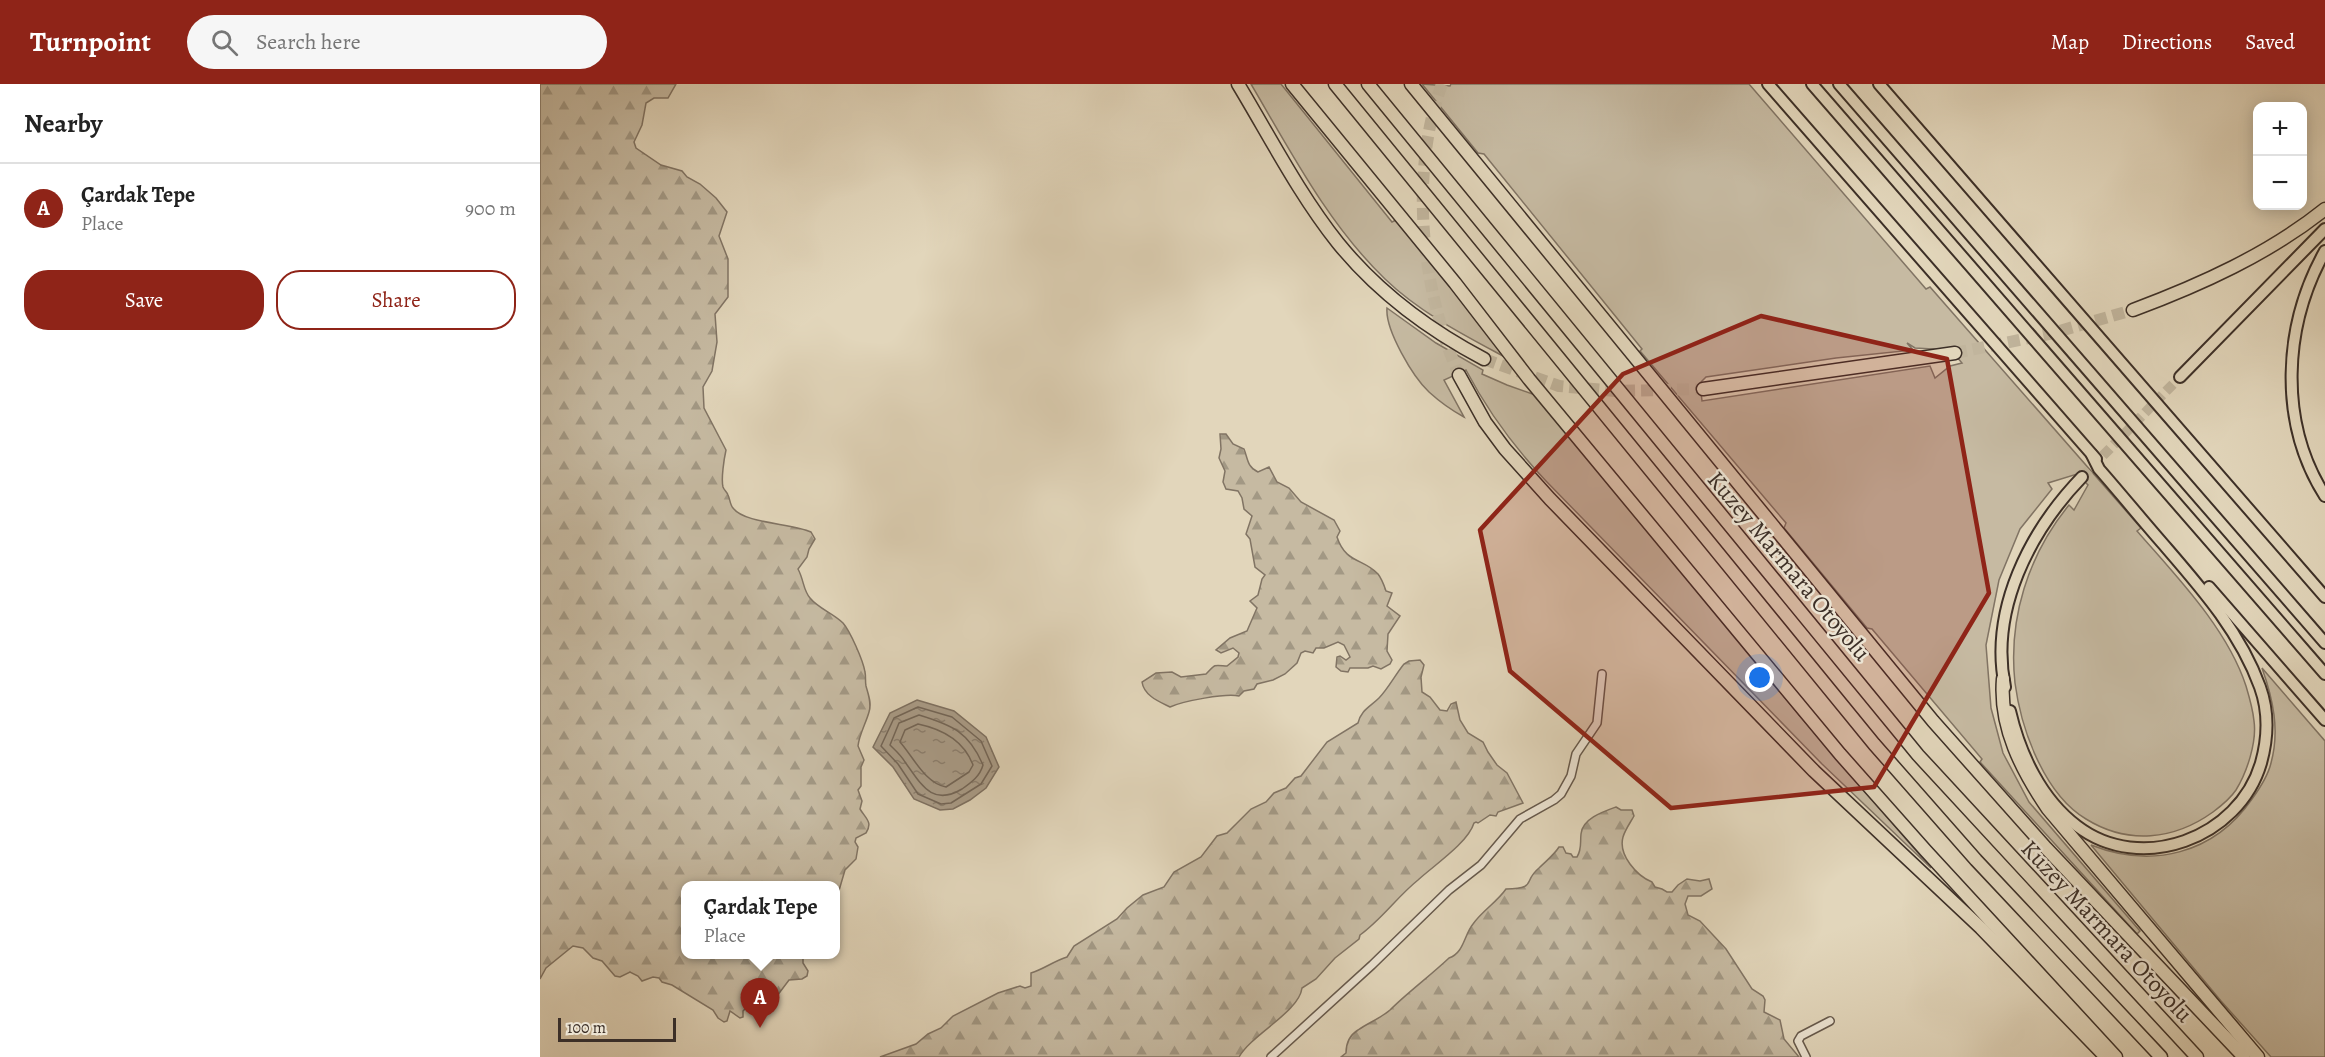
<!DOCTYPE html>
<html lang="en">
<head>
<meta charset="utf-8">
<style>
  :root { --surface:#fff; --page:#f6f6f6; --text:#222; --muted:#767676; --line:#e0e0e0; --accent:#8f2418 }
  body { margin:0; font-family:Alegreya,serif; background:var(--page); color:var(--text) }
  .controls { position:absolute; right:18px; top:18px; display:grid; overflow:hidden; border-radius:12px; box-shadow:0 3px 15px #0003 }
  .controls button { width:54px; height:54px; display:grid; place-items:center; padding:0; border:0; border-bottom:2px solid var(--line); background:var(--surface); color:var(--text); font:30px sans-serif }
  .scale { position:absolute; left:18px; bottom:15px; width:118px; box-sizing:border-box; padding-left:6px; border:3px solid #3c2f27; border-top:0; font-size:16px; line-height:21px; white-space:nowrap; color:#3c2f27; -webkit-text-stroke:4px #ece4d3; paint-order:stroke }
  .you { position:absolute; left:1220px; top:594px; width:21px; height:21px; margin:-15px; border:4px solid #fff; border-radius:50%; background:#1a73e8; box-shadow:0 0 0 9px #1a73e833 }
  .badge { display:grid; place-items:center; width:39px; height:39px; border-radius:50%; background:var(--accent); color:#fff; font-size:20px; font-weight:700 }
  .pin { position:absolute; translate:-50% -50px; filter:drop-shadow(0 2px 3px #0008) }
  .pin::after { content:''; position:absolute; top:32px; width:21px; height:18px; background:inherit; clip-path:polygon(0 0,100% 0,50% 100%) }
  .popup { position:absolute; left:141px; top:797px; width:159px; height:78px; box-sizing:border-box; display:grid; place-content:center; border-radius:12px; background:var(--surface); filter:drop-shadow(0 2px 4px #0005); font-size:20px; white-space:nowrap; color:var(--muted) }
  .popup b { font-size:22px; color:var(--text) }
  .popup::after { content:''; position:absolute; left:50%; top:100%; margin-left:-12px; border:12px solid transparent; border-top-color:var(--surface) }
  .list { margin:0; padding:0; list-style:none }
  h2 { display:flex; justify-content:space-between; align-items:center; height:78px; margin:0; padding:0 24px; font-size:26px }
  h2 small { font-size:20px; font-weight:400; color:var(--muted) }
  .list li { display:grid; grid-template-columns:39px 1fr auto; gap:18px; align-items:center; box-sizing:border-box; height:90px; padding:0 24px; border-top:2px solid var(--line) }
  .list b { display:block; font-size:22px; white-space:nowrap }
  .list p { margin:0; font-size:20px; white-space:nowrap; color:var(--muted) }
  .list em { font-size:20px; font-style:normal; color:var(--muted) }
  .actions { display:flex; gap:12px; padding:18px 24px }
  .actions a { flex:1; padding:14px 0; border:2px solid var(--accent); border-radius:24px; text-align:center; font-size:21px; color:var(--accent) }
  .actions .main { background:var(--accent); color:#fff }
  .icon { flex:none; width:33px; height:33px; fill:none; stroke:currentColor; stroke-width:2; stroke-linecap:round; stroke-linejoin:round }
  .map { position:relative; flex:none; width:1785px; height:973px; overflow:hidden }
  header { display:flex; align-items:center; gap:36px; box-sizing:border-box; height:84px; padding:0 30px; background:var(--accent); color:#fff }
  header strong { font-size:28px }
  nav { display:flex; gap:33px; margin-inline-start:auto; font-size:21px }
  .search { width:420px; height:54px; background:var(--page); display:flex; align-items:center; gap:15px; box-sizing:border-box; padding:0 21px; border-radius:33px; color:var(--muted); font-size:22px }
  main { display:flex }
  aside { flex:1; background:var(--surface) }
  .map>svg:first-child { display:block }
</style>
</head>
<body>
<header>
<strong>Turnpoint</strong>
<div class="search"><svg class="icon" aria-label="search" viewBox="0 0 24 24"><circle cx="10" cy="10" r="6"/><path d="M15 15l6 6"/></svg>Search here</div>
<nav><a>Map</a><a>Directions</a><a>Saved</a></nav>
</header>
<main>
<aside>
<h2>Nearby<small></small></h2>
<ul class="list">
<li><span class="badge">A</span><div><b>Çardak Tepe</b><p>Place</p></div><em>900 m</em></li>
</ul>
<div class="actions"><a class="main">Save</a><a>Share</a></div>
</aside>
<div class="map">
<svg width="1785" height="973" viewBox="0 0 1785 973">
  <defs>
    <pattern id="forest-firs" width="22" height="20" patternUnits="userSpaceOnUse" patternTransform="scale(1.5)"><rect width="22" height="20" fill="#c6baa2"/><path d="M5 1l3.5 6h-7zM16 11l3.5 6h-7z" fill="#a29884"/></pattern>
    <pattern id="water-ripples" width="26" height="14" patternUnits="userSpaceOnUse" patternTransform="scale(1.5)"><rect width="26" height="14" fill="#aa9d89"/><path d="M2 4q2-2 4 0t4 0M15 11q2-2 4 0t4 0" fill="none" stroke="#8c8070"/></pattern>
  </defs>
  <rect width="100%" height="100%" fill="#e2d6bb"/>
  <filter id="stains"><feTurbulence type="fractalNoise" baseFrequency=".00333" numOctaves="4"/><feColorMatrix values="0 0 0 0 .2 0 0 0 0 .09 0 0 0 0 .02 0 0 0 .5 -.17"/></filter>
  <radialGradient id="worn" r=".72"><stop offset=".6" stop-color="#630" stop-opacity="0"/><stop offset="1" stop-color="#630" stop-opacity=".3"/></radialGradient>
  <g fill="#c6baa2" stroke="#817464" stroke-width="1.5" fill-rule="evenodd">
    <path d="M711,0H741L852,138L856,136L964,269L963,272C924,251 879,228 845,195C788,140 751,68 711,0Z"/>
    <path d="M882,0L910,2L911,0H1209L1386,205L1390,203L1601,444L1597,447C1636,492 1687,544 1706,602C1709,612 1713,626 1714,637C1717,658 1707,688 1696,706C1690,715 1681,722 1673,728C1634,756 1588,761 1546,735C1504,710 1481,645 1475,599C1468,535 1488,471 1529,421L1534,426L1548,401L1537,390L1508,399L1512,405L1480,445L1459,496L1446,561L1451,624L1463,669L1489,718L1600,847L1597,850L1440,678L1442,675L1332,545L1327,544L1244,444L1246,439L1100,267L1102,265L944,70L938,69ZM1367,259L1375,264L1411,266L1422,279L1410,282L1395,294L1390,282L1162,317L1160,299L1166,293L1296,274L1373,266Z"/>
    <path d="M847,224L896,259L943,286L942,290L967,301L998,312L1259,631L1391,784L1282,680L1006,397C974,363 948,328 926,286L904,296L924,333C911,326 900,318 889,308C873,293 845,246 847,224Z"/>
    <path d="M1722,584L1785,657V973H1731L1681,917L1551,761C1612,785 1674,770 1712,715C1720,704 1728,692 1731,679C1740,646 1733,615 1722,584Z"/>
  </g>
  <g fill="url(#forest-firs)" stroke="#817464" stroke-width="1.5">
    <path d="M0,0H136L128,14H114L106,19L102,41L94,58L96,64L121,81L142,87L147,93L160,100L176,114L187,128L179,152L188,175V213L175,230L177,258L172,287L163,303L164,324L186,366C184,375 181,395 183,403C184,406 187,408 188,411C190,415 190,421 193,424C205,440 252,439 271,448L275,455L269,465L267,473L258,485C264,496 263,506 270,514C279,525 293,529 303,539C310,547 323,576 325,588C326,593 325,597 326,602C328,610 332,619 329,628C326,639 319,651 318,662L324,676L321,683V702L318,706L322,717L320,725C326,735 333,738 326,749L316,754L315,758L318,763L316,775L305,786L298,810L295,811V802H145V870H263V879L268,887L267,892L262,895L249,896L237,912C224,905 212,918 203,927V933L200,934L190,927L187,937L184,938L178,934L173,926L132,901L122,898L119,894L113,893L102,897L98,892L90,888L80,893L75,892L62,877L53,874L43,864L33,862L6,884L0,895Z"/>
    <path d="M680,350H686L693,360L704,365C708,375 707,383 718,388L729,383L737,398L749,404L761,418L794,436L800,447L797,453C806,480 823,474 838,490C842,495 844,501 846,507L852,509L847,522L860,532L848,550L847,567L852,576L850,580L841,585L833,582L828,584H810L808,588L801,587L796,583L797,573L800,572L806,576L810,573L804,561L798,558L784,564H776L773,569L765,567L761,569L757,579L745,590L733,596L717,600L714,605L704,607L699,612C686,609 643,617 630,623C620,618 604,612 602,598L616,589L632,588L641,593L666,590C676,580 672,581 687,582L698,573L699,569L693,564L681,569L676,566L690,554L707,547L717,524L710,517L718,511L722,495L725,491L715,483L710,455L706,450L712,432L704,425L702,414L698,407L686,405L683,398L685,387L679,374L681,365Z"/>
    <path d="M880,576L884,581L881,593L882,608L890,613L900,626L907,627L911,620L916,618L920,636L928,649L943,658L948,668L957,681L967,689L983,719L958,728L956,732L950,731L938,739L936,738L934,739C928,759 893,782 878,796C857,813 842,835 820,851L819,855L795,874L776,895L762,904C759,928 712,950 699,973H340L376,960L388,950L401,944L413,932L458,909L480,902L485,904L491,902V889C504,885 514,877 527,873L534,862L577,835L587,824L603,811L624,803L634,788L661,773L677,752L687,749L711,725L726,718L734,709L746,704L755,694L761,692L787,658L818,639C821,626 830,623 839,614C848,605 855,591 864,580L869,577Z"/>
    <path d="M1076,723L1081,726H1092L1094,732C1090,739 1085,746 1083,753C1078,771 1097,792 1112,798L1115,803L1122,805L1127,808H1132L1138,801L1147,795L1160,797L1169,795L1172,805L1161,812H1148L1145,820L1148,831L1160,837L1186,865L1212,905L1223,912L1225,916L1224,928L1240,936L1244,955L1259,973H801L806,969C806,960 810,951 818,946C828,939 841,934 850,926C868,908 890,892 909,874C924,869 924,851 933,840C942,827 957,818 966,805C998,804 982,798 999,784C1005,778 1014,771 1019,763H1023L1026,769L1031,770L1033,773H1037C1042,765 1040,759 1041,750C1042,735 1062,728 1076,723Z"/>
  </g>
  <path fill="url(#water-ripples)" stroke="#7e7162" stroke-width="1.5" d="M377,616L414,627L446,653L459,683L446,704L430,716L413,725L400,726L374,715L353,683L333,663L350,629Z"/>
  <g fill="none" stroke-linecap="round" stroke-linejoin="round">
    <g stroke="#736658" stroke-width="1.5">
      <path d="M378,623L412,633L441,657L452,682L441,700L411,719L401,720L378,710L358,680L341,662L354,634Z"/>
      <path d="M379,631C412,641 429,648 443,681C440,692 432,698 422,705C392,723 381,700 365,678C361,671 355,666 350,661L359,639Z"/>
      <path d="M378,640C402,645 424,657 433,681L429,688L406,703C385,699 374,674 360,658L365,646Z"/>
    </g>
    <path stroke="#c1b59d" stroke-width="10" stroke-dasharray="10 5" stroke-linecap="butt" d="M1542,393L1640,293"/>
    <g stroke="#c1b59d" stroke-width="12" stroke-dasharray="12 6" stroke-linecap="butt">
      <path d="M902,0C869,89 881,205 919,291"/>
      <path d="M1415,269L1509,250L1593,226"/>
      <path d="M944,275L1019,302L1075,307L1163,305"/>
    </g>
    <g stroke="#66594c" stroke-width="10">
      <g id="minor">
        <path d="M731,973L832,881L909,806L941,781L980,735L1014,716L1021,710L1031,692L1036,670L1057,639L1062,590"/>
        <path d="M1266,973L1258,957L1261,952L1290,937"/>
      </g>
    </g>
    <g stroke="#3c2f27" stroke-width="14">
      <g id="trunk">
        <path d="M1228,0L1556,375"/>
        <path d="M1272,0L1785,590"/>
        <path d="M1299,0L1785,559"/>
        <path d="M1339,0L1785,513"/>
        <path d="M1785,167C1743,242 1738,338 1785,412"/>
        <path d="M1640,293L1785,145"/>
        <path d="M1669,503L1785,636"/>
        <path d="M1465,603C1449,526 1490,447 1542,393"/>
        <path d="M1470,627C1480,670 1501,715 1537,742C1601,791 1699,754 1721,679C1728,654 1729,628 1720,603C1700,548 1662,505 1624,461C1602,436 1581,410 1559,385L1552,371"/>
      </g>
    </g>
    <g stroke="#3c2f27" stroke-width="15">
      <g id="motorway">
        <path d="M698,0C730,53 759,110 798,159C837,207 889,246 944,275"/>
        <path d="M752,0L915,199L989,295L1300,670L1386,767L1576,973"/>
        <path d="M795,0L1334,660L1436,776L1621,973"/>
        <path d="M828,0L1378,671L1657,973"/>
        <path d="M871,0L1393,637L1506,764L1704,973"/>
        <path d="M1593,226C1660,201 1729,170 1785,125"/>
        <path d="M919,291L945,338L965,365L1010,415L1274,687L1441,844L1565,972"/>
        <path d="M1163,305L1415,269"/>
        <path d="M1463,595C1459,643 1482,687 1508,725L1718,973"/>
      </g>
    </g>
    <use href="#minor" stroke="#ece4d3" stroke-width="7"/>
    <use href="#trunk" stroke="#e2d6bb" stroke-width="10"/>
    <use href="#motorway" stroke="#e2d6bb" stroke-width="12"/>
  </g>
  <path fill="#8f2418" fill-opacity="0.2" stroke="#8f2418" stroke-width="4.5" stroke-linejoin="round" d="M1221,232L1407,275L1449,509L1334,703L1131,724L970,587L940,446L1083,290Z"/>
  <g text-anchor="middle" stroke-width="5" stroke-linejoin="round" paint-order="stroke">
    <g font-size="24" fill="#3c2f27" stroke="#ece4d3">
      <text transform="translate(1249 482) rotate(50)" y="8">Kuzey Marmara Otoyolu</text>
      <text transform="translate(1567 847) rotate(47)" y="8">Kuzey Marmara Otoyolu</text>
    </g>
  </g>
  <rect width="100%" height="100%" filter="url(#stains)"/>
  <rect width="100%" height="100%" fill="url(#worn)"/>
</svg>
<div class="controls">
<button>+</button>
<button>−</button>
</div>
<div class="scale">100 m</div>
<div class="you"></div>
<div class="pin badge" style="left:220px;top:944px">A</div>
<div class="popup"><b>Çardak Tepe</b>Place</div>
</div>
</main>
</body>
</html>
